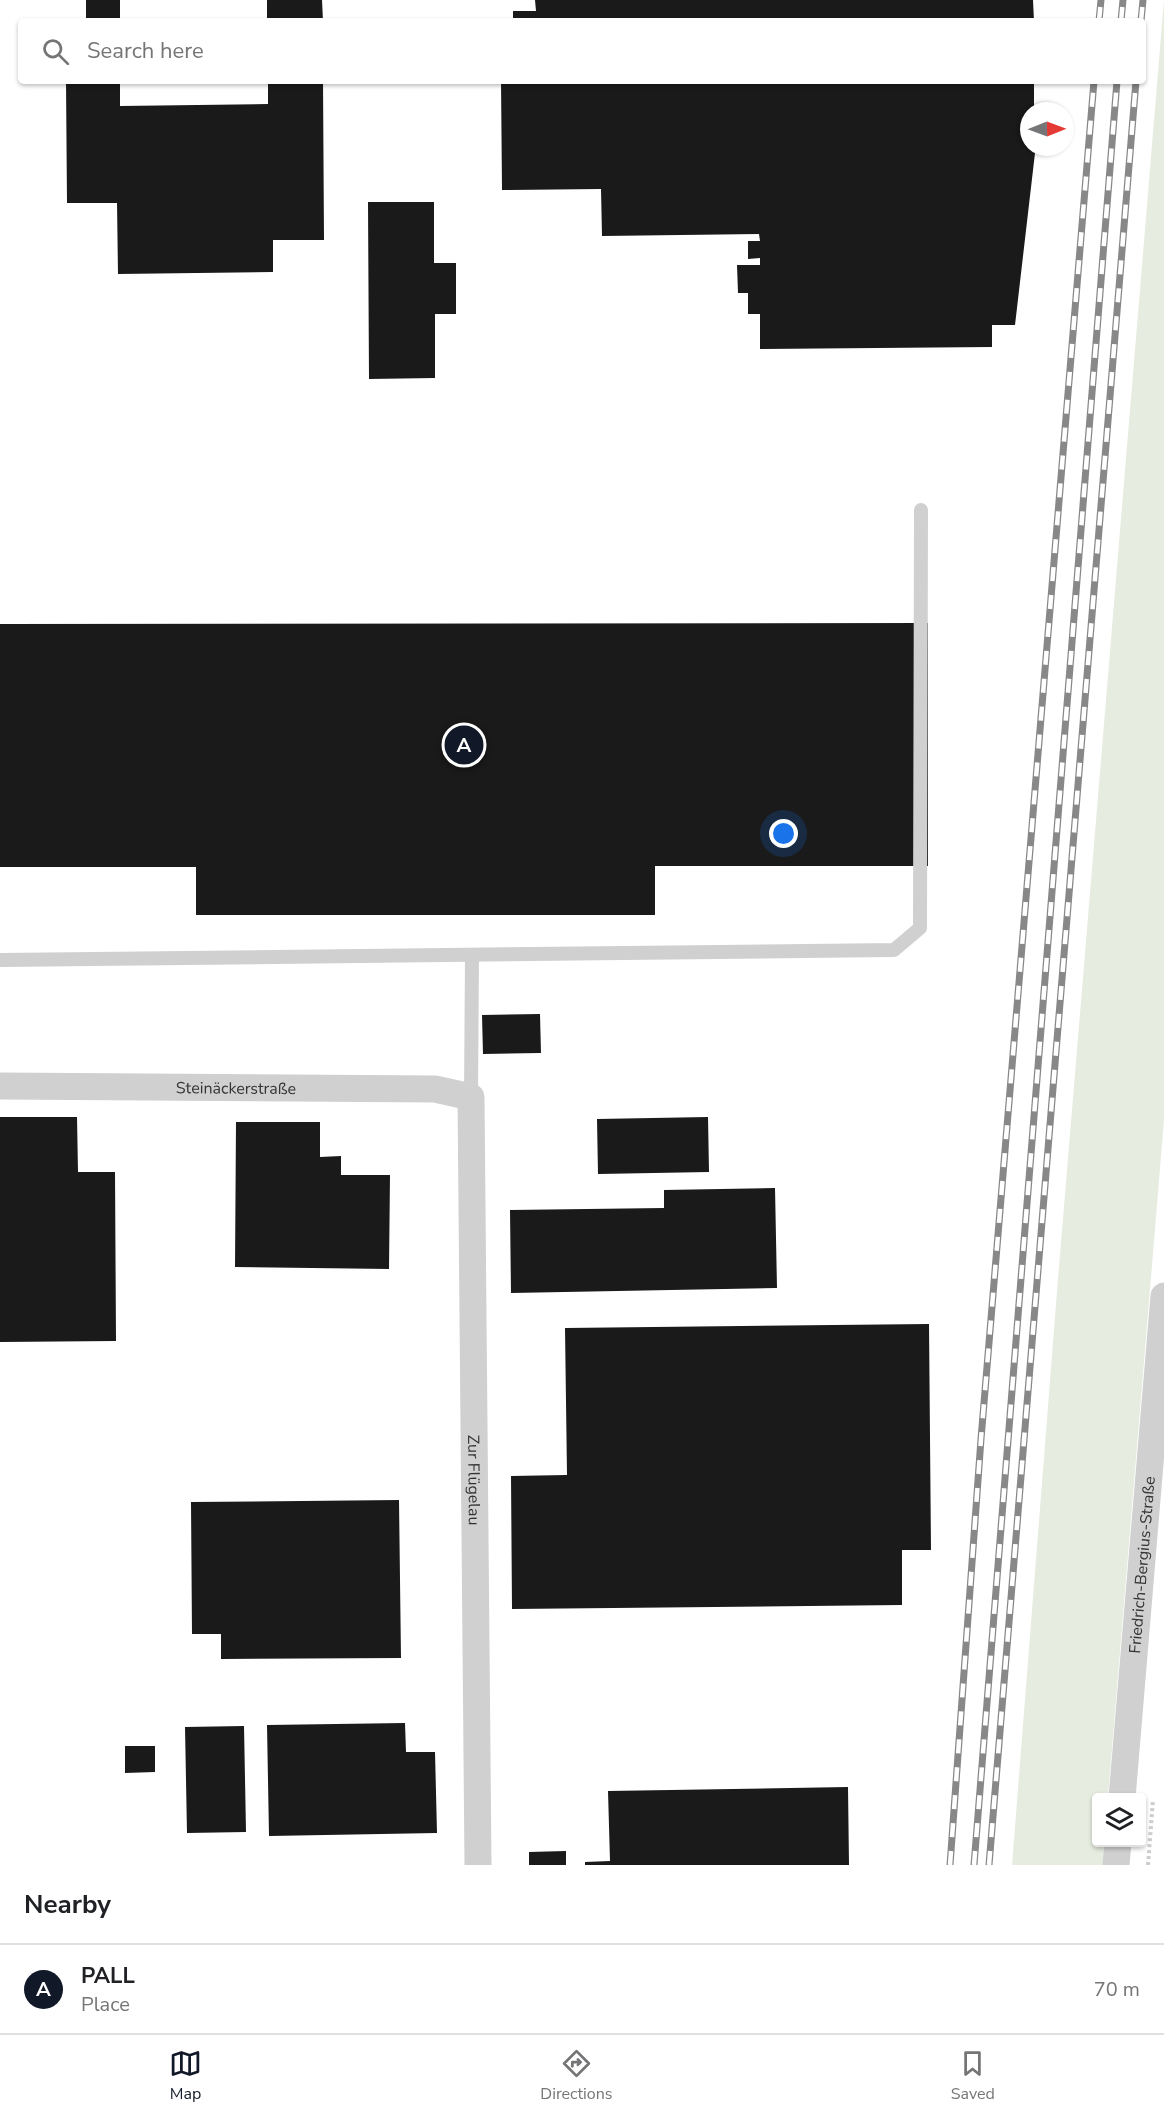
<!DOCTYPE html>
<html lang="en">
<head>
<meta charset="utf-8">
<style>
  :root { --surface:#fff; --page:#f6f6f6; --text:#202124; --muted:#757577; --line:#e0e0e0; --accent:#111827 }
  body { margin:0; font-family:"Nunito Sans",sans-serif; background:var(--page); color:var(--text) }
  .controls { position:absolute; right:18px; bottom:18px; display:grid; overflow:hidden; border-radius:6px; box-shadow:0 2px 4px #0004 }
  .controls button { width:54px; height:54px; display:grid; place-items:center; padding:0; border:0; border-bottom:2px solid var(--line); background:var(--surface); color:var(--text); font:30px sans-serif }
  .compass { position:absolute; left:1020px; top:102px; width:54px; height:54px; border-radius:50%; background:var(--surface); box-shadow:0 2px 4px #0004; rotate:89deg }
  .you { position:absolute; left:784px; top:834px; width:21px; height:21px; margin:-15px; border:4px solid #fff; border-radius:50%; background:#1a73e8; box-shadow:0 0 0 9px #1a73e833 }
  .badge { display:grid; place-items:center; width:39px; height:39px; border-radius:50%; background:var(--accent); color:#fff; font-size:20px; font-weight:700 }
  .pin { position:absolute; translate:-50% -50%; border:3px solid #fff; box-shadow:0 2px 6px #0006 }
  .list { margin:0; padding:0; list-style:none }
  h2 { display:flex; justify-content:space-between; align-items:center; height:78px; margin:0; padding:0 24px; font-size:26px }
  h2 small { font-size:20px; font-weight:400; color:var(--muted) }
  .list li { display:grid; grid-template-columns:39px 1fr auto; gap:18px; align-items:center; box-sizing:border-box; height:90px; padding:0 24px; border-top:2px solid var(--line) }
  .list b { display:block; font-size:22px; white-space:nowrap }
  .list p { margin:0; font-size:20px; white-space:nowrap; color:var(--muted) }
  .list em { font-size:20px; font-style:normal; color:var(--muted) }
  .icon { flex:none; width:33px; height:33px; fill:none; stroke:currentColor; stroke-width:2; stroke-linecap:round; stroke-linejoin:round }
  .map { position:relative; flex:none; width:1164px; height:1865px; overflow:hidden }
  .search { position:absolute; background:var(--surface); box-shadow:0 2px 4px #0004; left:18px; right:18px; top:18px; height:66px; display:flex; align-items:center; gap:15px; box-sizing:border-box; padding:0 21px; border-radius:6px; color:var(--muted); font-size:22px }
  .sheet { height:168px; background:var(--surface) }
  nav { display:flex; justify-content:space-around; align-items:center; box-sizing:border-box; height:84px; border-top:2px solid var(--line); background:var(--surface); font-size:16px; color:var(--muted) }
  nav a { display:grid; justify-items:center; gap:3px }
  nav .on { color:var(--accent) }
  .map>svg:first-child { display:block }
</style>
</head>
<body>
<div class="map">
<svg width="1164" height="1865" viewBox="0 0 1164 1865">
  <rect width="100%" height="100%" fill="#fff"/>
  <path fill="#e6ecdf" d="M1164,0V1120L1108,1797L1096,1798V1842L1104,1843L1103,1865H1012L1058,1279Z"/>
  <g fill="#1a1a1a">
    <rect x="86" y="0" width="34" height="21"/>
    <path d="M267,0H322L323,21H267Z"/>
    <path d="M535,0H1033L1034,21H513V11H536Z"/>
    <path d="M66,81H120V106L268,104V81H323L324,240H273V272L118,274L117,203H67Z"/>
    <path d="M501,81H1034V111H1029V147H1034L1035,153L1015,325H992V347L760,349V314H748V293H738L737,265H760V258L748,259V241H760L759,234L602,236L601,189L502,190Z"/>
    <path d="M368,202H434V263H456V314H435V378L369,379Z"/>
    <path d="M928,623V866H655V915H196V867H0V624Z"/>
    <path d="M540,1014L541,1053L483,1054L482,1015Z"/>
    <path d="M0,1117H77L78,1172H115L116,1341L0,1342Z"/>
    <path d="M708,1117L709,1172L598,1174L597,1119Z"/>
    <path d="M236,1122H320V1157L341,1156V1175H390L389,1269L235,1267Z"/>
    <path d="M775,1188L777,1288L511,1293L510,1210L664,1208V1190Z"/>
    <path d="M929,1324L931,1550H902V1605L512,1609L511,1476L567,1475L565,1328Z"/>
    <path d="M399,1500L401,1658L221,1659V1634H192L191,1502Z"/>
    <path d="M405,1723L406,1752H435L437,1833L269,1836L267,1725Z"/>
    <path d="M244,1726L246,1832L187,1833L185,1727Z"/>
    <path d="M125,1746H155V1772L125,1773Z"/>
    <path d="M848,1787L849,1865H585V1862L610,1861L608,1791Z"/>
    <path d="M566,1851V1865H529V1852Z"/>
  </g>
  <g fill="none" stroke-linecap="round" stroke-linejoin="round">
    <path stroke="#cdcdcd" stroke-width="4" stroke-dasharray="3 3" stroke-linecap="butt" d="M1148,1865L1153,1800"/>
    <g stroke="#d0d0d0" stroke-width="14">
      <path d="M0,960L894,950L920,928L921,510"/>
      <path d="M471,1097L472,955"/>
    </g>
    <g stroke="#d0d0d0" stroke-width="27">
      <path id="s1" d="M0,1086L435,1089L471,1097L478,1865"/>
      <path id="s2" d="M1122,1798L1164,1296"/>
      <path d="M1116,1865L1118,1842"/>
    </g>
    <g stroke="#888" stroke-width="7">
      <g id="rail">
        <path d="M1099,21L1101,0"/>
        <path d="M1121,21L1123,0"/>
        <path d="M1141,21L1143,0"/>
        <path d="M950,1865L981,1439L1094,81"/>
        <path d="M974,1865L1117,81"/>
        <path d="M989,1865L1136,81"/>
      </g>
    </g>
    <use href="#rail" stroke="#fff" stroke-width="4.5" stroke-dasharray="14" stroke-linecap="butt"/>
  </g>
  <g text-anchor="middle" stroke-width="6" stroke-linejoin="round" paint-order="stroke">
    <g font-size="16" fill="#333" stroke="#fff">
      <text dy="6" stroke="none"><textPath href="#s1" startOffset="236">Steinäckerstraße</textPath></text>
      <text dy="6" stroke="none"><textPath href="#s1" startOffset="855">Zur Flügelau</textPath></text>
      <text dy="6" stroke="none"><textPath href="#s2" startOffset="234">Friedrich-Bergius-Straße</textPath></text>
    </g>
  </g>
</svg>
<div class="controls">
<button><svg class="icon" aria-label="layers" viewBox="0 0 24 24"><path d="M12 4l9 5-9 5-9-5zM3 14l9 5 9-5"/></svg></button>
</div>
<svg class="compass" viewBox="-18 -18 36 36"><path d="M0-13l5 13h-10z" fill="#e53935"/><path d="M0 13l5-13h-10z" fill="#757577"/></svg>
<div class="you"></div>
<div class="pin badge" style="left:464px;top:745px">A</div>
<div class="search"><svg class="icon" aria-label="search" viewBox="0 0 24 24"><circle cx="10" cy="10" r="6"/><path d="M15 15l6 6"/></svg>Search here</div>
</div>
<section class="sheet">
<h2>Nearby<small></small></h2>
<ul class="list">
<li><span class="badge">A</span><div><b>PALL</b><p>Place</p></div><em>70 m</em></li>
</ul>
</section>
<nav>
<a class="on"><svg class="icon" aria-label="map" viewBox="0 0 24 24"><path d="M3 6l6-2 6 2 6-2v14l-6 2-6-2-6 2zM9 4v14M15 6v14"/></svg>Map</a>
<a><svg class="icon" aria-label="directions" viewBox="0 0 24 24"><path d="M12 3l9 9-9 9-9-9zM9 14v-3h6M13 9l2 2-2 2"/></svg>Directions</a>
<a><svg class="icon" aria-label="saved" viewBox="0 0 24 24"><path d="M7 4h10v16l-5-4-5 4z"/></svg>Saved</a>
</nav>
</body>
</html>
